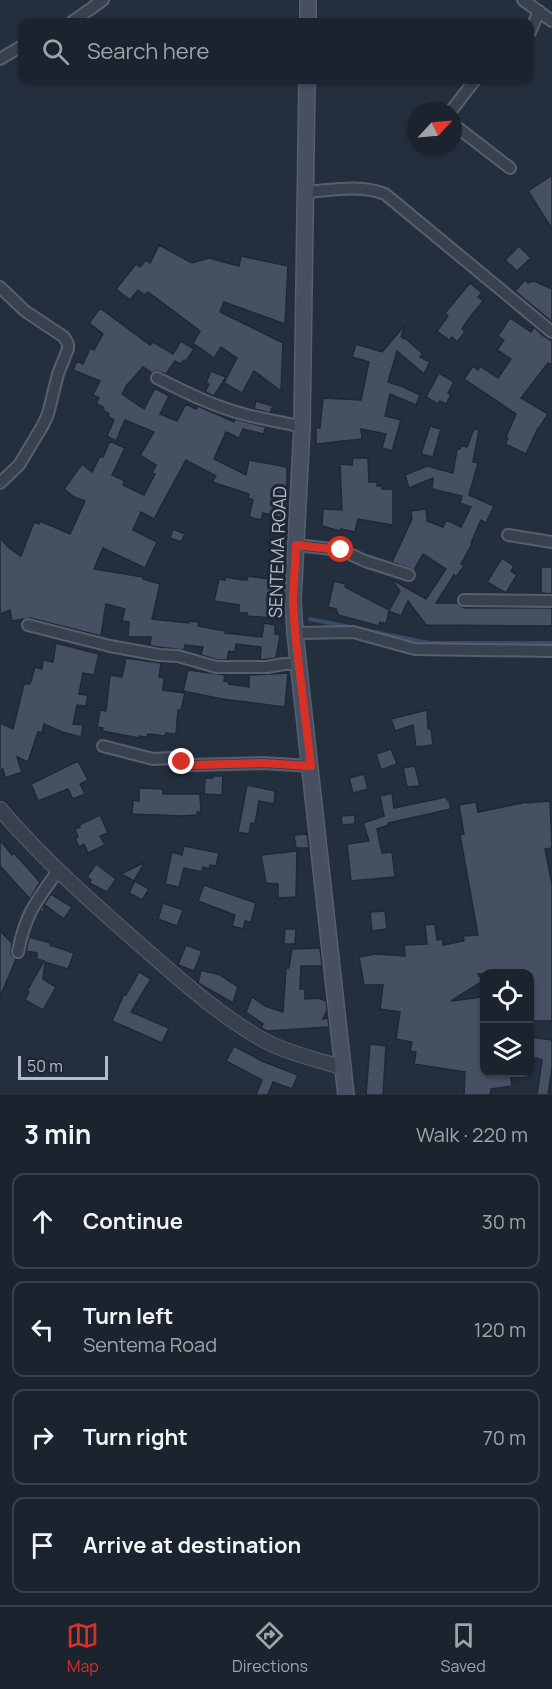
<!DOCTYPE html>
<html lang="en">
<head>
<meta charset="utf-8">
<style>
  :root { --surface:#1b232e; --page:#242b36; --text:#f1f3f6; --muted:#a0a4aa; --line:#39404a; --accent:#d93025 }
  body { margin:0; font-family:Manrope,sans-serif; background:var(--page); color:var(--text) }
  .controls { position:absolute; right:18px; bottom:18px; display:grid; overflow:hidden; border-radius:12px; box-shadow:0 2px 4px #0004 }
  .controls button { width:54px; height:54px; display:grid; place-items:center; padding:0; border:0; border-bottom:2px solid var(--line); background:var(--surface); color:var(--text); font:30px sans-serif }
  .compass { position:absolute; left:408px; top:102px; width:54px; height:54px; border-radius:50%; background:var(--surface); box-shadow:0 2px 4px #0004; rotate:64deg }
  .scale { position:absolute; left:18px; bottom:15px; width:90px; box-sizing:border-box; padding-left:6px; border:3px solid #b4bcc9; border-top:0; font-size:16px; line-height:21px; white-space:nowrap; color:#b4bcc9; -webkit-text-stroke:4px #1d2633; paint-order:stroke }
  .stop { position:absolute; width:18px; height:18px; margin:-14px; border:4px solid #d93025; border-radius:50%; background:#fff }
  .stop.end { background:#d93025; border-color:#fff; box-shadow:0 2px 6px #0008 }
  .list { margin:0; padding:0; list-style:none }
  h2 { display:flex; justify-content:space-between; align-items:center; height:78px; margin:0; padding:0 24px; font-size:26px }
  h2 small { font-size:20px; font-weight:400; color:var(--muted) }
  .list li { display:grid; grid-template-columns:39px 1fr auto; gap:18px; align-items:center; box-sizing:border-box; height:96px; margin:0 12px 12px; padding:0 12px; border:2px solid var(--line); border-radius:12px }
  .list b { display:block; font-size:22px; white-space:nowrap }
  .list p { margin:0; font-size:20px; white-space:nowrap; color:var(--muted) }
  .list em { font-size:20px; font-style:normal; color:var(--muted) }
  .icon { flex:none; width:33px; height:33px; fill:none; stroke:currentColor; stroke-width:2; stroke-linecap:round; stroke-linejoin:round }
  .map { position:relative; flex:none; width:552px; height:1095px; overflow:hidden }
  .search { position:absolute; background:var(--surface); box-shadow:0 2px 4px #0004; left:18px; right:18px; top:18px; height:66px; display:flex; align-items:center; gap:15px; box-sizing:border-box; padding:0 21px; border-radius:12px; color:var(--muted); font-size:22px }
  .sheet { height:510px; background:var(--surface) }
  nav { display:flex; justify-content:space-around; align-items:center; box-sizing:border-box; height:84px; border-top:2px solid var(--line); background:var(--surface); font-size:16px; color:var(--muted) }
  nav a { display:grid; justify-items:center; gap:3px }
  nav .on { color:var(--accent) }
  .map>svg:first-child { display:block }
</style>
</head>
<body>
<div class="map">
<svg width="552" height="1095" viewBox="0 0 552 1095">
  <rect width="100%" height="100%" fill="#242f3e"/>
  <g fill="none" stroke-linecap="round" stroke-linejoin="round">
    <g stroke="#394c67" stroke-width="4">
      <path d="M310,619L354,628"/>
      <path d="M364,630L429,643H552"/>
    </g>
  </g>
  <g fill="#455162" stroke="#1f2835" stroke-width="1.5">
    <path d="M552,175V229L528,191Z"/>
    <path d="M159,245L192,263L209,258L239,266L241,256L288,266L285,324L224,302L220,312L283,343L281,391L254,371L242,393L224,383L237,358L221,347L214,358L193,343L200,331L148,292L145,295L138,290L130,300L116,289L136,264L140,267L146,260L150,263Z"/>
    <path d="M519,246L531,258L517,271L505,260Z"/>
    <path d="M525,280L528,283L534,281L552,289V322L515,291Z"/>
    <path d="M470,283L482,293L478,297L483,301L468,320L462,329L465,332L457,342L452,337L449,340L437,331L448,316L445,313Z"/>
    <path d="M100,308L150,345L153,342L173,354L181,341L194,349L186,361L184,360L181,364L175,361L166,374L157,371L152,373L143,367L127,385L122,394L144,409L155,388L169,396L160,414L177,421L186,404L196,409L198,406L234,422L235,419L266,427L263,434L243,429L239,438L226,432L214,459L246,475L249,460L287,467V484L283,518L263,513L261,520L249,517L253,500L248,498L249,494L212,482L216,476L186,460L154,519L141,512L133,530L157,542L145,568L103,548L94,569L143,577V579L160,584L152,619L189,623V621L199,622L198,626L225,631V633L262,637L264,623L275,625V634L280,635L276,658L260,660L261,647L236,644L235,652L229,651L227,660H217L201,655L203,647L185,645L184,650L150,646L151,637H128L129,622L122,621L125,609L106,604L101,636L30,618L12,621L10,610L0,614V538L9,548L21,556L34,522L39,524L40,521L70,534L85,501L74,497L64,489L82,464L92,472L100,456L103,457L110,441L125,448L112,475L125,481L123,485L144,495L155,474L152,473L156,465L140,455L154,432L125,420L116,441L107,436L114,420L108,416L109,414L103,410L104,408L96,403L99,398L93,395L100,381L73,370L77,361L83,364L90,348L94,350L103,334L89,323Z"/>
    <path d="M510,318L531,332L534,327L542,335L552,341V365L548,363L521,398L548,414L539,428H538L526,454L505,444L508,438L506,437L516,414L464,379L473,366L478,370L480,366L498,378L511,359L497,350L504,340L498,336Z"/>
    <path d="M405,325L401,337L404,339L405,338L423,354L420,357L430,362L424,374L397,351L388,382L401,386L420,395L416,405L390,394L385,416L401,420L392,451L382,448L386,434L361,429L362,439L316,444V428H320L323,398L361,400L369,362L352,357L356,344L382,352Z"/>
    <path d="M211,371L226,377L214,396L205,392L209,384L206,383Z"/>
    <path d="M439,373L454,382L448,393L451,395L446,404L440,401L438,404L426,397Z"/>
    <path d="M256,401L273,406L270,413L254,409Z"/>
    <path d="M430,426L441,429L433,457L421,454Z"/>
    <path d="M474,429L479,430L473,462L478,463L469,495L494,506L486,523L481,520L471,543L472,544L461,564L464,566L456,577L454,575L436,603H457L464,608H552V626L426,625L408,601L401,616L389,611L386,624L380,622L379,626L338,615L336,609L328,607L334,581L346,584L345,587L389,610L400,591L391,579L426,599L446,569L423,554L414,570L392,562L412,519L411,511L426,509L427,521L443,527L446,521L451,522L461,527L471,507L460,503L462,496L432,489L433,478L409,488L405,475L427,466L453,473L457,449H460L461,446L467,447Z"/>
    <path d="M353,458H368L369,482H377V486H382V489H393V525L358,519L355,532L341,529L340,531L322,526L323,509L342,510L340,464L352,465Z"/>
    <path d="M173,529L185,534L181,542L170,538Z"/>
    <path d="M502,558L514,566L511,571L517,575L506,593L487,582Z"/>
    <path d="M271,559L283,561L272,618L247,616V613H239V605L214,601L219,579L225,580V577L243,580H247L248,576L268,579Z"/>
    <path d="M541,567H552V594L541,593Z"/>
    <path d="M56,643L99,654L94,675L83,673L79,694L88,695L86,706L77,705L73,724L83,725L81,737L62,732L44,724L42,733L38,732L28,762L17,757L22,772L5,778L3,769L0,770V723L13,729L24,684H30L35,667L42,669L43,660L53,662Z"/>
    <path d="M126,658L161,663L159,677L164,678L163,690L185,693L181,710H178L176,734L166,733L165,736L148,734L147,737L139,736V738L102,731L103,728L97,727L100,710L106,711L110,675L122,677Z"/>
    <path d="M188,670L225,675L224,681L229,682V684L249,687V675L288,673L285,707L222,699L183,691Z"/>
    <path d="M427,710L428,729L431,728L433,745L416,747L413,725L395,731L391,719Z"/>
    <path d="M391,749L397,764L381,770L376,754Z"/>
    <path d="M78,761L88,780L80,784L85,794L73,799L68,789L38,801L31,784Z"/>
    <path d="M415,766L420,786L407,787L403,768Z"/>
    <path d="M364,774L368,789L353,793L349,778Z"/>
    <path d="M213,776H223L222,795L204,794L205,778H213Z"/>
    <path d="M247,785L275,791L274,804L259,801L255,824L251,823L249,834L238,832Z"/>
    <path d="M139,788L163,789V794H200L201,812H197L198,815L182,816L132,814L133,800L139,801Z"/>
    <path d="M392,793L394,808L446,797L447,800H449L451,809L388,823L389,825L377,829L382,853L392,852L395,877L351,881L347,844L369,841L363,823L384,816L380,796Z"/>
    <path d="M550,801L552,848L545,849L552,884V1021H531L530,974H478L483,981L451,1001L482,997V1002L484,1001V1072H510L512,1086L491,1089L490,1095H464L465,1072L414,1064L416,1052L410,1051L412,1042L396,1039L400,1012L380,1009L383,985H364L359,957L376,954L405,956L404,945L427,944L425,925L435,924L437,940L443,939V945L464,941L463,936L478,935L460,835L464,834L459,805L476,802L478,812L527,802V803Z"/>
    <path d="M100,815L108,833L100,836L105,845L88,853L84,844L79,847L75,838L78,837L75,829L80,827L79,825Z"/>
    <path d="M355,815V824L342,825L341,816Z"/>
    <path d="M307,834L309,848H296L294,835Z"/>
    <path d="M0,840L12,855L14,853L40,882L30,899L0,866Z"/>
    <path d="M184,846L219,853L216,866L210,865L209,869L203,867L202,872L184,868L179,887L165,884L172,852L182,855Z"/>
    <path d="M297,851L296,897L278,898V884L266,883L261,855Z"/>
    <path d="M145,862L134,881L121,874Z"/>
    <path d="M96,864L116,879L107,892L89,883L91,880L87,877Z"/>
    <path d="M135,881L149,889L142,900L129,893Z"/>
    <path d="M204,885L256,903L251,922L245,921L243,929L232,926L235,915L198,901Z"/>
    <path d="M51,894L72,907L64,919L45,905L43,913L40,910Z"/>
    <path d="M163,903L183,910L177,926L158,919Z"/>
    <path d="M385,911L387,929L372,931L370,912Z"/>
    <path d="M285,929H296L295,944H284Z"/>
    <path d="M0,931L12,943L11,954L16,959L0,997Z"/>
    <path d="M29,937L51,943L50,945L74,953L68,969L45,962L43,979L56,987L43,1010L25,1000L29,992L27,991L44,961L37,959V953L26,951Z"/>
    <path d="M186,945L202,951L194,971L178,965Z"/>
    <path d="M320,948L322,966H301L300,989H305V999L318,998L326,1001L327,1010L323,1019L328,1018L329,1027L267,1031L261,1028L263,1024L246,1012L252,997L265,1006L283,1012L286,968H289L292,949Z"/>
    <path d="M201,970L220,975L238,987L233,1003L198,983Z"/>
    <path d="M139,972L151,979L131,1012L169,1028L162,1043L112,1021L124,994L126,995Z"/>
    <path d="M530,1037L552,1040V1068L548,1095H537L542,1060L530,1056Z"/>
    <path d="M370,1044L386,1046L383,1095H366Z"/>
    <path d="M234,1046L262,1061L298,1075L292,1089L273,1082L268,1095H256L262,1080L226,1061Z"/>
  </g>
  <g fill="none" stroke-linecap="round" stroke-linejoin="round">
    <g stroke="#565f6c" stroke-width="14">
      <g id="minor">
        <path d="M523,0L552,21"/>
        <path d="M72,22L103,0"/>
        <path d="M530,32L539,11"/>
        <path d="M0,59L22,46"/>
        <path d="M451,111L475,80"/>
        <path d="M453,124L510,168"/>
        <path d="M307,192C332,190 361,184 385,194L552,332"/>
        <path d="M0,287L25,311L64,337L68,344V349L58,374L48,414L43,425L19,465L0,483"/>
        <path d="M157,378C187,393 215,407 247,415C266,420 284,422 302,427"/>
        <path d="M508,535L552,542"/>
        <path d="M296,545L341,550L365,561L409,575"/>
        <path d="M464,600L552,601"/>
        <path d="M28,625L110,646L159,655L178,656L216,667H267L284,664H298"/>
        <path d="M295,633L353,632L415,649L552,651"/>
        <path d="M103,746L153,759L171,758L192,765L262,763L311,766"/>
        <path d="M18,952C25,915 36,901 58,871"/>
      </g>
    </g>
    <g stroke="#565f6c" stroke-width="16">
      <path id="tertiary" d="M0,809C42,858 89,900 137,942C177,977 219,1016 267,1042C290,1054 319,1060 344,1068"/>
    </g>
    <g stroke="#565f6c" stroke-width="18">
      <g id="secondary">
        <path d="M308,22V0"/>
        <path d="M307,80L302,427L293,600L295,633L346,1095"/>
      </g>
    </g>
    <use href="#minor" stroke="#38414e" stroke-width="10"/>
    <use href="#tertiary" stroke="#38414e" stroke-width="14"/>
    <use href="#secondary" stroke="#465061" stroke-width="15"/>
  </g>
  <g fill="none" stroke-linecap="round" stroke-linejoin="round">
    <path stroke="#d93025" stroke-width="8" d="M182,762L192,765L262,763L311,766L295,633L293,600L296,545L341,550"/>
  </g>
  <g text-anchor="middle" stroke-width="6" stroke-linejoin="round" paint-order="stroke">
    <g font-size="18" fill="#b4bcc9" stroke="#1d2633">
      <text transform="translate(278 552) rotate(-88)" y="6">SENTEMA ROAD</text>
    </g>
  </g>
</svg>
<div class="controls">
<button><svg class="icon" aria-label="locate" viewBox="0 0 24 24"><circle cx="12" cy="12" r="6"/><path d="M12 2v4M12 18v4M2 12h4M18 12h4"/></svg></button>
<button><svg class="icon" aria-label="layers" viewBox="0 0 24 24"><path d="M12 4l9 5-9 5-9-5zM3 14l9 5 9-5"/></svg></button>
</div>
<svg class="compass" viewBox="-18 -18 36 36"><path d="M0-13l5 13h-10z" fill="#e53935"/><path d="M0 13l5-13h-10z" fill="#a0a4aa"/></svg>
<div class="scale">50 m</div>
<div class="stop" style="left:341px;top:550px"></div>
<div class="stop end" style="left:182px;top:762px"></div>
<div class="search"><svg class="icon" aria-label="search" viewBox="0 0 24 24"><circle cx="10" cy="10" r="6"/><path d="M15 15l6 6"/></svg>Search here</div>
</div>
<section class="sheet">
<h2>3 min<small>Walk · 220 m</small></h2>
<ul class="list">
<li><svg class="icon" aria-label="ahead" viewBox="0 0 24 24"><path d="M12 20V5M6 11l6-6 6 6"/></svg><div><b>Continue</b></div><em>30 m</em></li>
<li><svg class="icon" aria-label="left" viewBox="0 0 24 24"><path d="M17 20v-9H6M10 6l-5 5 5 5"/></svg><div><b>Turn left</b><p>Sentema Road</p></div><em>120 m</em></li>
<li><svg class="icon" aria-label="right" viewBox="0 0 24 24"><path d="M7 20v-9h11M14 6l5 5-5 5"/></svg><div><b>Turn right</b></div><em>70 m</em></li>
<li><svg class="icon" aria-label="arrive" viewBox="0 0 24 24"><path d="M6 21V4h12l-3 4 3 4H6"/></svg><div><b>Arrive at destination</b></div></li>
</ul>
</section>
<nav>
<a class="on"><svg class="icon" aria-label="map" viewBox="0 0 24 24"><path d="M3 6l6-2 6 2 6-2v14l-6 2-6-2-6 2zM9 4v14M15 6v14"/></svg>Map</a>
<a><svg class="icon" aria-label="directions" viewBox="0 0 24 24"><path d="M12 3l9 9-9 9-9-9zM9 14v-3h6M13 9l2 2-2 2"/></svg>Directions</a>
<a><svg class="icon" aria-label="saved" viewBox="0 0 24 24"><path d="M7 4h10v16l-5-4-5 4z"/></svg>Saved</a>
</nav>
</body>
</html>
